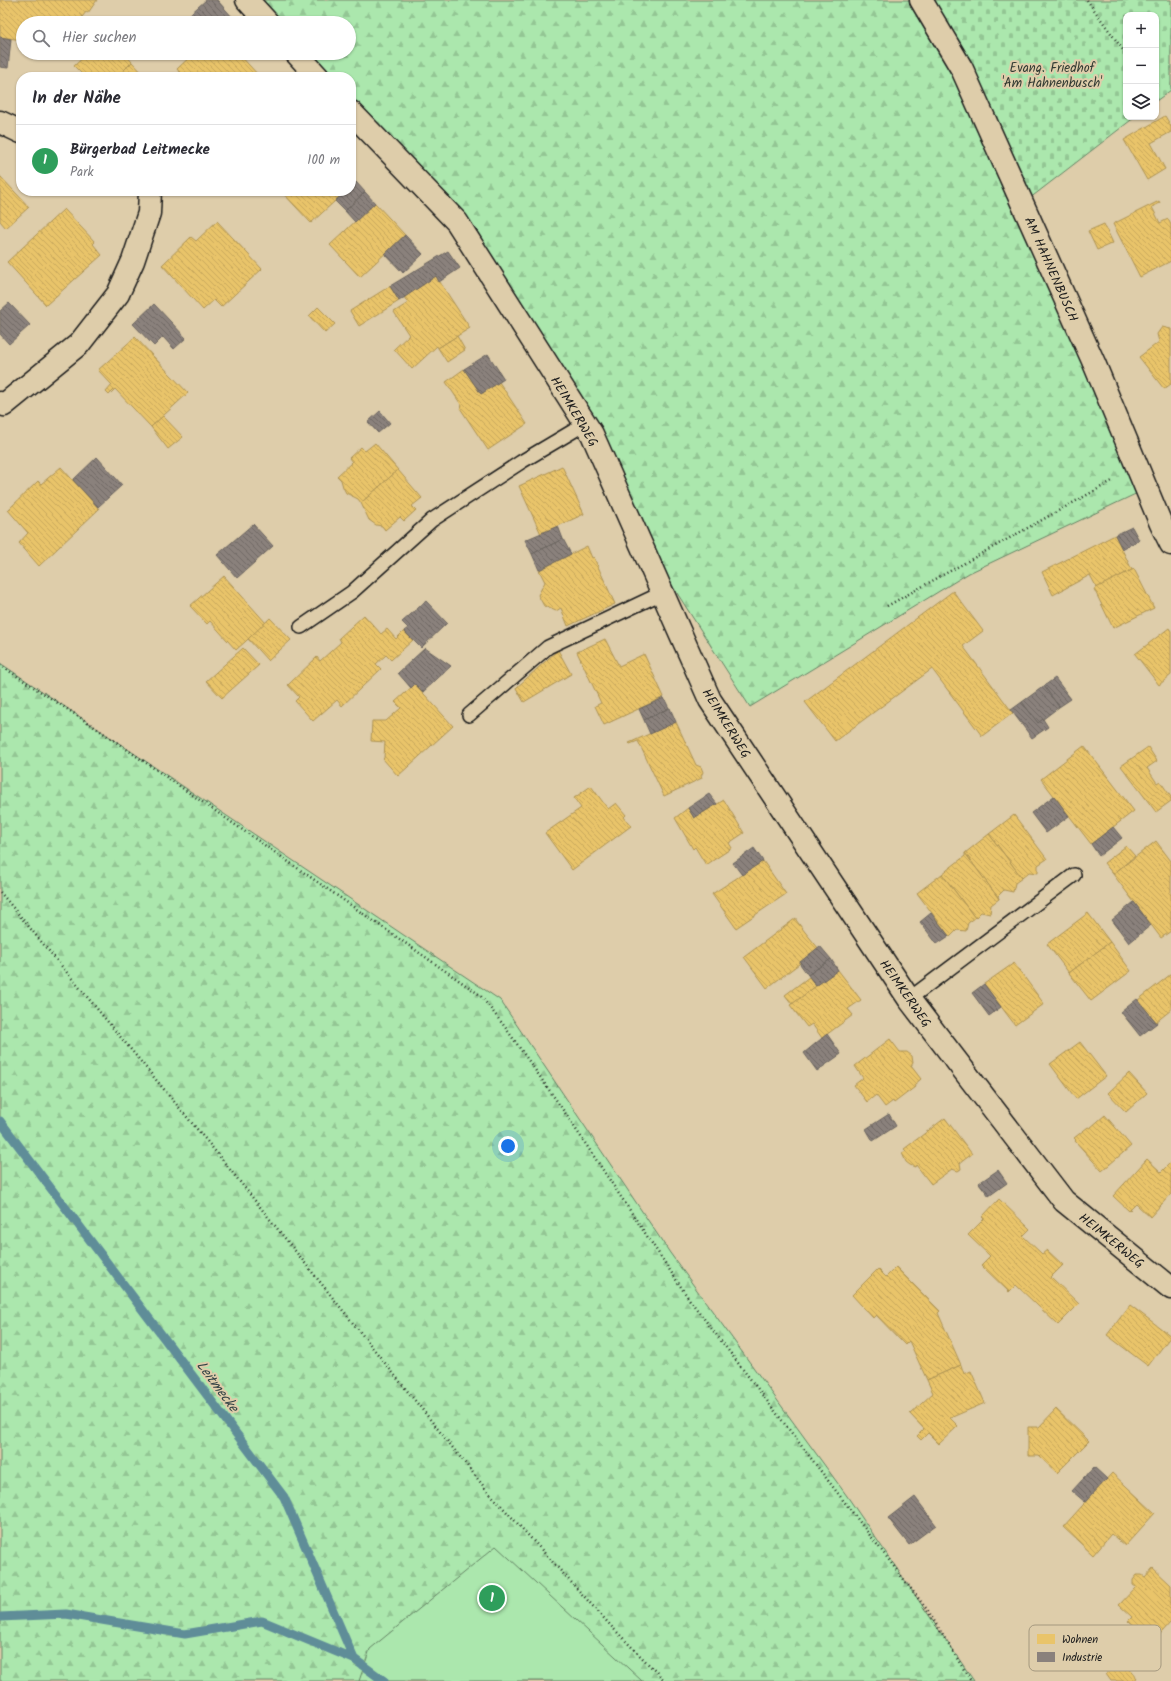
<!DOCTYPE html>
<html lang="de">
<head>
<meta charset="utf-8">
<style>
  :root { --surface:#fff; --page:#f2f2f3; --text:#2b2b33; --muted:#7c7c81; --line:#e1e1e2; --accent:#0f766e }
  body { margin:0; font-family:Kalam,sans-serif; background:var(--page); color:var(--text) }
  .controls { position:absolute; right:12px; top:12px; display:grid; overflow:hidden; border-radius:8px; box-shadow:0 1px 3px #0004 }
  .controls button { width:36px; height:36px; display:grid; place-items:center; padding:0; border:0; border-bottom:1px solid var(--line); background:var(--surface); color:var(--text); font:20px sans-serif }
  .you { position:absolute; left:508px; top:1146px; width:14px; height:14px; margin:-10px; border:3px solid #fff; border-radius:50%; background:#1a73e8; box-shadow:0 0 0 6px #1a73e833 }
  .badge { display:grid; place-items:center; width:26px; height:26px; border-radius:50%; background:var(--accent); color:#fff; font-size:13px; font-weight:700 }
  .pin { position:absolute; translate:-50% -50%; border:2px solid #fff; box-shadow:0 1px 4px #0006 }
  .list { margin:0; padding:0; list-style:none }
  h2 { display:flex; justify-content:space-between; align-items:center; height:52px; margin:0; padding:0 16px; font-size:17px }
  h2 small { font-size:13px; font-weight:400; color:var(--muted) }
  .list li { display:grid; grid-template-columns:26px 1fr auto; gap:12px; align-items:center; box-sizing:border-box; height:72px; padding:0 16px; border-top:1px solid var(--line) }
  .list b { display:block; font-size:15px; white-space:nowrap }
  .list p { margin:0; font-size:13px; white-space:nowrap; color:var(--muted) }
  .list em { font-size:13px; font-style:normal; color:var(--muted) }
  .icon { flex:none; width:22px; height:22px; fill:none; stroke:currentColor; stroke-width:2; stroke-linecap:round; stroke-linejoin:round }
  .map { position:relative; flex:none; width:1171px; height:1681px; overflow:hidden }
  .search { position:absolute; background:var(--surface); box-shadow:0 1px 3px #0004; left:16px; top:16px; width:340px; height:44px; display:flex; align-items:center; gap:10px; box-sizing:border-box; padding:0 14px; border-radius:22px; color:var(--muted); font-size:15px }
  .panel { position:absolute; background:var(--surface); box-shadow:0 1px 3px #0004; left:16px; top:72px; width:340px; height:124px; border-radius:16px }
  .map>svg:first-child { display:block }
</style>
</head>
<body>
<div class="map">
<svg width="1171" height="1681" viewBox="0 0 1171 1681">
  <defs>
    <pattern id="forest-firs" width="22" height="20" patternUnits="userSpaceOnUse"><rect width="22" height="20" fill="#abe7ad"/><path d="M5 1l3.5 6h-7zM16 11l3.5 6h-7z" fill="#93c694"/></pattern>
    <pattern id="cemetery-stones" width="16" height="16" patternUnits="userSpaceOnUse"><rect width="16" height="16" fill="#abe7ad"/><path d="M2 7V4a2 2 0 0 1 4 0v3zM10 15v-3a2 2 0 0 1 4 0v3z" fill="#93c694"/></pattern>
    <pattern id="homes-back-hatch" width="6" height="6" patternUnits="userSpaceOnUse"><rect width="6" height="6" fill="#e9c46a"/><path d="M-1 5l2 2M0 0l6 6M5-1l2 2" fill="none" stroke="#c7a85b"/></pattern>
    <pattern id="industry-back-hatch" width="6" height="6" patternUnits="userSpaceOnUse"><rect width="6" height="6" fill="#8a817c"/><path d="M-1 5l2 2M0 0l6 6M5-1l2 2" fill="none" stroke="#706965"/></pattern>
  </defs>
  <rect width="100%" height="100%" fill="#decdaa"/>
  <filter id="ink" filterUnits="userSpaceOnUse"><feTurbulence type="fractalNoise" baseFrequency=".025" numOctaves="2"/><feDisplacementMap in="SourceGraphic" scale="8" xChannelSelector="R" yChannelSelector="G"/><feConvolveMatrix kernelMatrix="1 2 1 2 8 2 1 2 1" color-interpolation-filters="sRGB"/></filter>
  <g filter="url(#ink)">
    <g fill="url(#forest-firs)" stroke="#648264">
      <path d="M247,0H929L1146,489L969,573L750,707L627,515L457,222L351,112V77H318L296,53H349V23H268Z"/>
      <path d="M0,663L500,1000L670,1253L847,1496L974,1681H0Z"/>
    </g>
    <path fill="url(#cemetery-stones)" stroke="#648264" d="M924,0H1171V90L1156,101V15H1126V117H1135L1025,202Z"/>
    <path fill="#abe7ad" stroke="#648264" d="M496,1546L642,1681H359L370,1649Z"/>
    <g fill="url(#homes-back-hatch)" stroke="#ac9253">
      <path d="M0,0H97L88,13L86,12L79,21L77,20L75,23H23V40L0,37Z"/>
      <path d="M88,53H124L132,62L117,77H85L74,66Z"/>
      <path d="M194,53H238L260,77H183L177,69Z"/>
      <path d="M132,62L146,77H117Z"/>
      <path d="M1165,116L1171,126V132L1151,143L1165,169L1147,180L1124,140Z"/>
      <path d="M0,176L29,207L6,228L0,221Z"/>
      <path d="M281,191H346L311,223Z"/>
      <path d="M1159,201L1160,203L1152,207L1160,223L1168,219L1171,225V261L1140,277L1113,224Z"/>
      <path d="M375,203L405,235L360,277L330,245Z"/>
      <path d="M64,209L95,242L93,244L102,255L46,305L7,262Z"/>
      <path d="M217,221L262,269L221,307L214,300L203,310L162,265L191,237L196,241Z"/>
      <path d="M1104,224L1113,243L1097,250L1088,231Z"/>
      <path d="M436,276L470,328L438,348L437,346L412,369L394,349L409,335L394,312L408,303L404,297Z"/>
      <path d="M390,286L399,301L359,326L350,311Z"/>
      <path d="M318,307L335,324L325,333L309,316Z"/>
      <path d="M1162,327L1171,329V384L1164,389L1139,357L1159,342L1157,334Z"/>
      <path d="M457,336L465,350L447,362L438,348Z"/>
      <path d="M135,337L188,393L151,427L115,389L109,395L106,392L112,385L98,370Z"/>
      <path d="M464,369L481,394L499,382L527,424L488,450L460,408L462,406L446,382Z"/>
      <path d="M163,416L183,437L168,449L151,427Z"/>
      <path d="M375,443L398,470L361,503L358,499L346,493L343,487L341,480L337,476L352,462L349,458L361,447L365,451Z"/>
      <path d="M562,466L584,514L541,534L519,486Z"/>
      <path d="M61,467L99,509L39,566L19,543L28,533L8,510L38,481L41,484Z"/>
      <path d="M398,470L422,498L412,506L416,510L404,521L400,517L385,530L382,526L376,525L369,520L361,503Z"/>
      <path d="M1115,535L1132,570L1097,588L1090,575L1053,595L1042,572Z"/>
      <path d="M587,546L592,558L594,557L595,560L615,604L568,626L561,608L556,611L544,606L538,595L545,582L539,570Z"/>
      <path d="M1134,569L1154,608L1113,628L1094,589Z"/>
      <path d="M224,576L266,623L236,650L210,621L207,624L190,606Z"/>
      <path d="M953,591L983,631L963,646L1013,713L982,736L932,669L835,741L805,702Z"/>
      <path d="M364,615L381,634L387,629L396,639L404,631L413,640L391,660L386,655L376,664L381,669L342,706L337,700L313,721L295,701L299,697L288,685L317,657L320,661L341,642L339,638Z"/>
      <path d="M270,618L291,640L268,661L248,639Z"/>
      <path d="M1169,628L1171,631V675L1159,685L1135,654Z"/>
      <path d="M605,639L619,666L644,654L664,697L604,725L595,706L601,703L577,652Z"/>
      <path d="M243,648L259,665L222,698L206,681Z"/>
      <path d="M558,650L571,674L524,702L516,688Z"/>
      <path d="M415,684L453,726L398,776L383,759L384,758L385,742L371,741L372,721H386L401,708L395,702Z"/>
      <path d="M676,722L696,765L701,767L703,772L701,776L702,778L664,796L638,741L630,744L629,743Z"/>
      <path d="M1084,746L1134,811L1091,844L1041,779Z"/>
      <path d="M1148,747L1157,761L1147,768L1157,783L1160,781L1171,797V801L1156,812L1121,766Z"/>
      <path d="M591,786L608,809L616,803L626,815L624,817L631,826L572,870L545,833L581,808L574,798Z"/>
      <path d="M724,800L744,833L729,843L732,848L706,865L695,847L693,849L675,818L688,808L694,818Z"/>
      <path d="M1014,815L1047,859L1038,865V873L1029,872L1022,878L989,834Z"/>
      <path d="M989,834L1022,878L1015,883L1013,892L1004,890L998,896L999,899L965,853Z"/>
      <path d="M1156,841L1171,861V931L1161,938L1113,874Z"/>
      <path d="M1126,846L1135,856L1113,874L1104,863Z"/>
      <path d="M965,853L999,899L991,905L990,914L981,912L975,918L942,874L965,856Z"/>
      <path d="M763,861L786,894L736,928L712,894Z"/>
      <path d="M942,874L975,918L968,923L966,931L957,930L950,937L917,893Z"/>
      <path d="M1088,913L1110,942L1069,973L1047,944Z"/>
      <path d="M796,918V920L805,932L819,949L767,988L744,957Z"/>
      <path d="M1110,942L1131,971L1091,1001L1069,973Z"/>
      <path d="M1014,963L1044,1004L1015,1025L984,984Z"/>
      <path d="M838,970L861,1000L848,1009L853,1015L822,1038L812,1024L807,1027L790,1005Z"/>
      <path d="M1171,974V1010L1156,1022L1138,1000Z"/>
      <path d="M809,977L816,986L792,1004L785,995Z"/>
      <path d="M890,1039L900,1052H907L912,1056L913,1063L911,1066L921,1079L914,1085L915,1087L894,1103L893,1101L885,1107L876,1095L867,1102L854,1085L863,1078L855,1066Z"/>
      <path d="M1080,1042L1106,1076L1076,1099L1050,1064Z"/>
      <path d="M1129,1073L1147,1093L1126,1112L1108,1093Z"/>
      <path d="M1105,1115L1131,1146L1102,1171L1075,1141L1076,1140L1074,1138L1088,1127L1090,1128Z"/>
      <path d="M945,1118L972,1154L960,1163L961,1169L958,1171L952,1169L931,1184L916,1165L915,1167L910,1165L906,1162L902,1153L906,1151L904,1149Z"/>
      <path d="M1147,1159L1161,1172L1171,1162V1194L1150,1217L1136,1204L1129,1211L1113,1196Z"/>
      <path d="M999,1199L1030,1229L1023,1236L1042,1254L1047,1250L1063,1265L1051,1277L1079,1304L1058,1325L1016,1285L1009,1292L981,1265L990,1256L968,1235L984,1219L982,1217Z"/>
      <path d="M896,1267L940,1311L938,1313L961,1365L927,1380L909,1341L905,1345L876,1315L873,1318L852,1295L878,1269L886,1277Z"/>
      <path d="M1130,1305L1171,1336L1148,1366L1107,1335Z"/>
      <path d="M961,1365L964,1374L971,1371L985,1403L950,1418L958,1426L939,1444L928,1433L921,1440L917,1436L924,1429L910,1414L933,1393L927,1380Z"/>
      <path d="M1056,1409L1089,1441L1057,1473L1039,1456H1028V1427H1039Z"/>
      <path d="M1112,1473L1155,1513L1125,1546L1111,1534L1093,1555L1063,1527Z"/>
      <path d="M1153,1568L1171,1585V1622L1152,1643L1128,1621L1132,1617L1119,1605L1136,1587L1133,1585V1580L1137,1575H1142L1145,1577Z"/>
      <path d="M1124,1662L1137,1678L1133,1681H1111L1106,1674Z"/>
    </g>
    <g fill="url(#industry-back-hatch)" stroke="#69635f">
      <path d="M206,0H217L234,19L230,23H180Z"/>
      <path d="M0,37L11,39L8,68L0,67Z"/>
      <path d="M356,182L365,192L345,211L335,201L346,191H351V186Z"/>
      <path d="M365,192L375,203L355,222L345,211Z"/>
      <path d="M405,235L423,254L403,273L385,254Z"/>
      <path d="M448,251L460,268L439,282L436,276L399,301L390,286Z"/>
      <path d="M9,303L30,325L9,344L0,334V311Z"/>
      <path d="M154,304L186,338L174,349L163,337L154,346L133,324Z"/>
      <path d="M488,354L504,379L481,394L464,369Z"/>
      <path d="M380,411L390,423L378,433L368,422Z"/>
      <path d="M97,457L122,485L98,507L73,480Z"/>
      <path d="M253,524L273,546L237,578L217,555Z"/>
      <path d="M558,526L563,539L532,554L525,540Z"/>
      <path d="M1132,527L1139,540L1122,549L1115,535Z"/>
      <path d="M563,539L571,554L539,570L532,554Z"/>
      <path d="M426,601L447,623L421,648L404,631L408,628L402,622Z"/>
      <path d="M425,648L451,666L423,692L415,684L411,688L398,673Z"/>
      <path d="M1055,678L1071,699L1059,707L1044,686Z"/>
      <path d="M1044,686L1059,707L1038,723L1022,702Z"/>
      <path d="M664,698L669,708L644,720L639,709Z"/>
      <path d="M1022,702L1038,723L1043,719L1048,727L1032,738L1011,710Z"/>
      <path d="M670,708L676,722L650,734L644,720Z"/>
      <path d="M709,794L717,804L694,818L688,808Z"/>
      <path d="M1054,796L1069,816L1046,833L1031,813Z"/>
      <path d="M1113,827L1122,838L1099,856L1091,844Z"/>
      <path d="M754,848L763,861L742,875L733,863Z"/>
      <path d="M1134,902L1151,925L1129,943L1112,920Z"/>
      <path d="M931,913L949,936L937,944L920,922Z"/>
      <path d="M820,946L831,959L808,975L800,964V962Z"/>
      <path d="M831,959L838,970L816,986L808,975Z"/>
      <path d="M984,984L1001,1007L989,1016L972,993Z"/>
      <path d="M1137,999L1157,1023L1140,1036L1121,1012Z"/>
      <path d="M827,1034L841,1054L817,1071L804,1053Z"/>
      <path d="M889,1114L896,1126L873,1141L866,1129Z"/>
      <path d="M998,1170L1007,1183L989,1196L979,1183Z"/>
      <path d="M1094,1467L1107,1479L1085,1502L1072,1491Z"/>
      <path d="M915,1497L936,1525L909,1545L888,1518Z"/>
    </g>
    <g fill="none" stroke-linecap="round" stroke-linejoin="round">
      <g stroke="#5f8d98" stroke-width="9">
        <path d="M0,1121L284,1497L354,1659L384,1681"/>
        <path d="M0,1617L66,1614L185,1634L262,1621L354,1659"/>
      </g>
      <g stroke="#1c1c1c" stroke-width="16">
        <g id="lane">
          <path d="M301,627L352,592L432,520L521,462L585,424"/>
          <path d="M469,715L548,647L662,593"/>
          <path d="M909,999L1074,875"/>
        </g>
      </g>
      <g stroke="#1c1c1c" stroke-width="25">
        <g id="street">
          <path d="M247,0L268,23"/>
          <path d="M921,0L962,69L1094,363L1161,524L1171,544"/>
          <path d="M296,53L318,77"/>
          <path d="M351,112L457,222L592,434L710,700L909,999L1064,1201L1171,1288"/>
          <path d="M0,122L21,132"/>
          <path d="M0,403L4,405L79,344L118,294L133,261L149,213L150,191"/>
        </g>
      </g>
      <g stroke="#1c1c1c" stroke-width="2.5" stroke-dasharray="1 3" stroke-linecap="butt">
        <path d="M1087,0L1126,54"/>
        <path d="M887,606L1114,480"/>
        <path d="M0,665L96,728L480,995L505,1027L559,1104L689,1299L928,1611L971,1681"/>
        <path d="M0,892L216,1152L485,1488L612,1627L665,1681"/>
      </g>
      <use href="#lane" stroke="#decdaa" stroke-width="13"/>
      <use href="#street" stroke="#decdaa" stroke-width="22"/>
    </g>
  </g>
  <g text-anchor="middle" stroke-width="4" stroke-linejoin="round" paint-order="stroke">
    <g font-size="13" fill="#313a32" stroke="#decdaa">
      <text x="1052" y="72">Evang. Friedhof<tspan x="1052" dy="15">'Am Hahnenbusch'</tspan></text>
    </g>
    <g font-size="13" fill="#1c1c1c" stroke="#decdaa">
      <text transform="translate(1052 269) rotate(66)" y="5">AM HAHNENBUSCH</text>
      <text transform="translate(575 411) rotate(59)" y="5">HEIMKERWEG</text>
      <text transform="translate(727 723) rotate(58)" y="5">HEIMKERWEG</text>
      <text transform="translate(906 993) rotate(55)" y="5">HEIMKERWEG</text>
      <text transform="translate(1112 1240) rotate(39)" y="5">HEIMKERWEG</text>
    </g>
    <g font-size="14" font-style="italic" fill="#324245" stroke="#decdaa">
      <text transform="translate(218 1386) rotate(53)" y="5">Leitmecke</text>
    </g>
  </g>
  <rect x="1029" y="1625" width="132" height="46" rx="6" fill="#decdaa" stroke="#a4987f" stroke-width="1"/>
  <rect x="1037" y="1634" width="18" height="10" fill="#e9c46a"/>
  <rect x="1037" y="1652" width="18" height="10" fill="#8a817c"/>
  <g font-size="11" fill="#1c1c1c">
    <text x="1062" y="1643">Wohnen</text>
    <text x="1062" y="1661">Industrie</text>
  </g>
</svg>
<div class="controls">
<button>+</button>
<button>−</button>
<button><svg class="icon" aria-label="layers" viewBox="0 0 24 24"><path d="M12 4l9 5-9 5-9-5zM3 14l9 5 9-5"/></svg></button>
</div>
<div class="you"></div>
<div class="pin badge" style="left:492px;top:1598px;background:#2e9e5b">1</div>
<div class="search"><svg class="icon" aria-label="search" viewBox="0 0 24 24"><circle cx="10" cy="10" r="6"/><path d="M15 15l6 6"/></svg>Hier suchen</div>
<section class="panel">
<h2>In der Nähe<small></small></h2>
<ul class="list">
<li><span class="badge" style="background:#2e9e5b">1</span><div><b>Bürgerbad Leitmecke</b><p>Park</p></div><em>100 m</em></li>
</ul>
</section>
</div>
</body>
</html>
